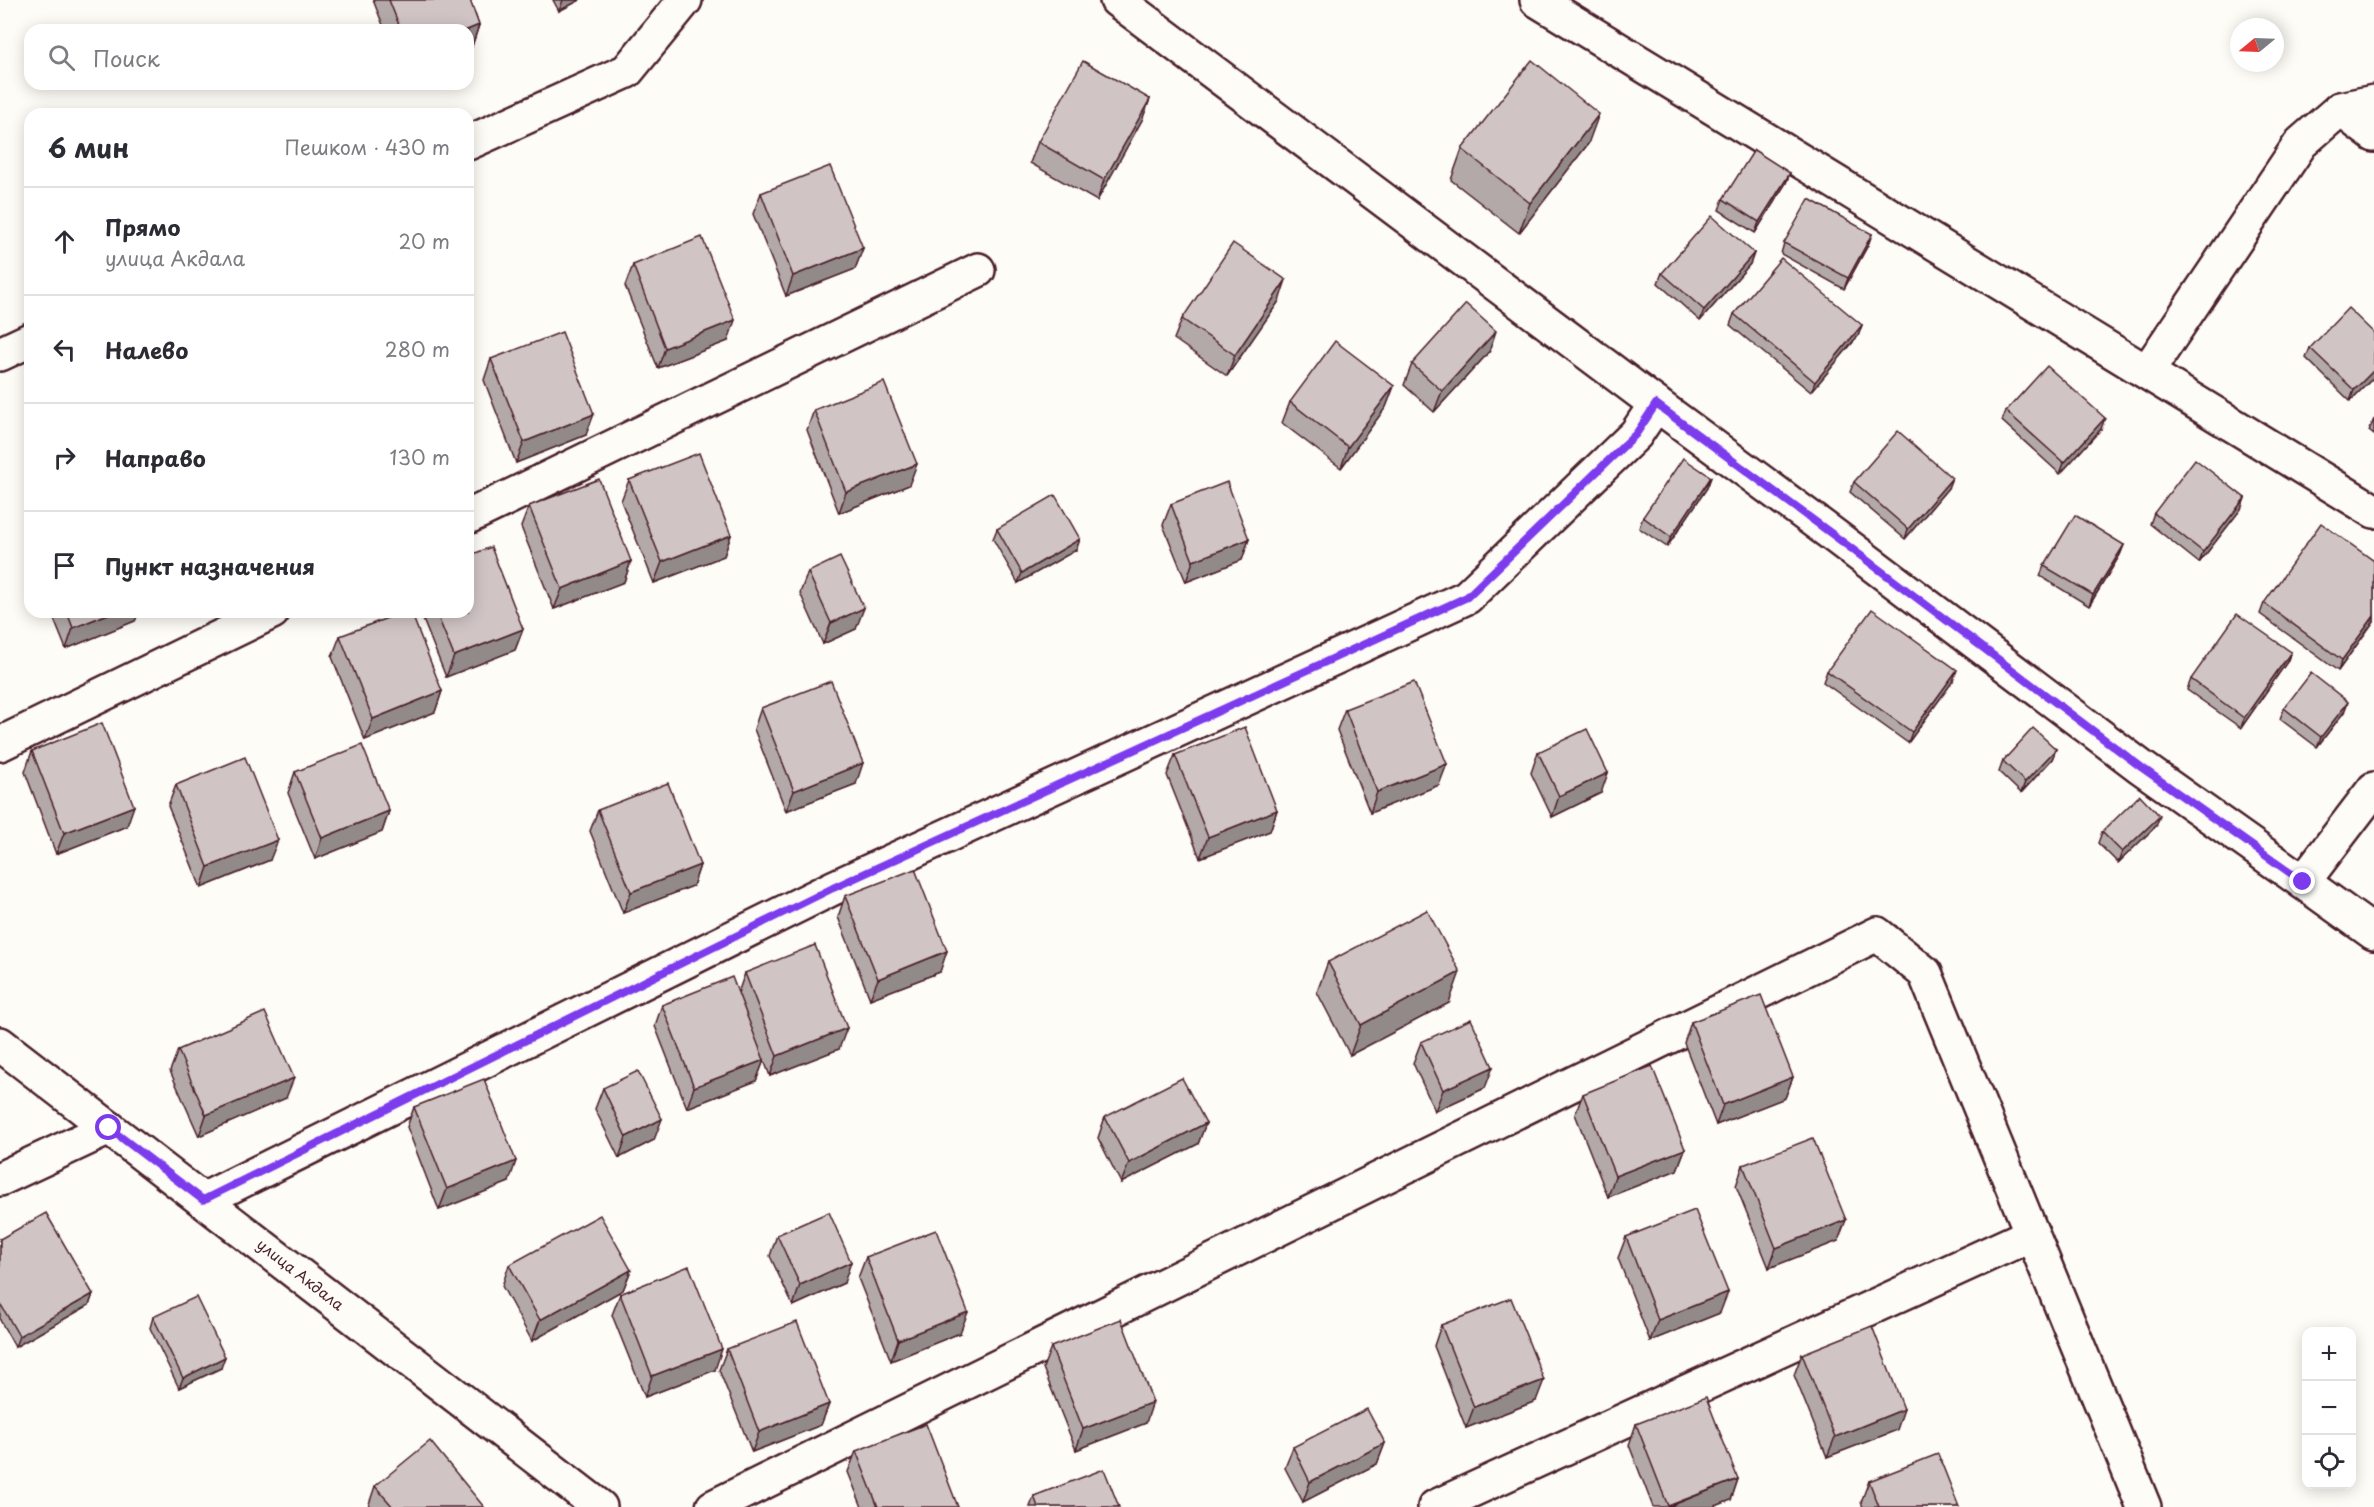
<!DOCTYPE html>
<html lang="ru">
<head>
<meta charset="utf-8">
<style>
  :root { --surface:#fff; --page:#f2f2f3; --text:#2b2b33; --muted:#7c7c81; --line:#e1e1e2 }
  body { margin:0; font-family:"Playpen Sans",sans-serif; background:var(--page); color:var(--text) }
  .controls { position:absolute; right:18px; bottom:18px; display:grid; overflow:hidden; border-radius:12px; box-shadow:0 3px 15px #0003 }
  .controls button { width:54px; height:54px; display:grid; place-items:center; padding:0; border:0; border-bottom:2px solid var(--line); background:var(--surface); color:var(--text); font:30px sans-serif }
  .compass { position:absolute; left:2230px; top:18px; width:54px; height:54px; border-radius:50%; background:var(--surface); box-shadow:0 3px 15px #0003; rotate:251deg }
  .stop { position:absolute; width:18px; height:18px; margin:-14px; border:4px solid #7c3aed; border-radius:50%; background:#fff }
  .stop.end { background:#7c3aed; border-color:#fff; box-shadow:0 2px 6px #0008 }
  .list { margin:0; padding:0; list-style:none }
  h2 { display:flex; justify-content:space-between; align-items:center; height:78px; margin:0; padding:0 24px; font-size:26px }
  h2 small { font-size:20px; font-weight:400; color:var(--muted) }
  .list li { display:grid; grid-template-columns:39px 1fr auto; gap:18px; align-items:center; box-sizing:border-box; height:108px; padding:0 24px; border-top:2px solid var(--line) }
  .list b { display:block; font-size:22px; white-space:nowrap }
  .list p { margin:0; font-size:20px; white-space:nowrap; color:var(--muted) }
  .list em { font-size:20px; font-style:normal; color:var(--muted) }
  .icon { flex:none; width:33px; height:33px; fill:none; stroke:currentColor; stroke-width:2; stroke-linecap:round; stroke-linejoin:round }
  .map { position:relative; flex:none; width:2374px; height:1507px; overflow:hidden }
  .search { position:absolute; background:var(--surface); box-shadow:0 3px 15px #0003; left:24px; top:24px; width:450px; height:66px; display:flex; align-items:center; gap:15px; box-sizing:border-box; padding:0 21px; border-radius:18px; color:var(--muted); font-size:22px }
  .panel { position:absolute; background:var(--surface); box-shadow:0 3px 15px #0003; left:24px; top:108px; width:450px; height:510px; border-radius:18px }
  .map>svg:first-child { display:block }
</style>
</head>
<body>
<div class="map">
<svg width="2374" height="1507" viewBox="0 0 2374 1507">
  <rect width="100%" height="100%" fill="#fdfcf7"/>
  <filter id="ink" filterUnits="userSpaceOnUse"><feTurbulence type="fractalNoise" baseFrequency=".0167" numOctaves="2"/><feDisplacementMap in="SourceGraphic" scale="12" xChannelSelector="R" yChannelSelector="G"/><feConvolveMatrix kernelMatrix="1 2 1 2 8 2 1 2 1" color-interpolation-filters="sRGB"/></filter>
  <g filter="url(#ink)">
    <g fill="none" stroke-linecap="round" stroke-linejoin="round">
      <g stroke="#4a1f2b" stroke-width="38">
        <g id="minor">
          <path d="M1117,0L1656,404"/>
          <path d="M1537,0L2374,511"/>
          <path d="M2340,109L2374,135"/>
          <path d="M468,143L627,71L685,0"/>
          <path d="M0,354L30,340"/>
          <path d="M2147,372L2301,143L2340,109L2374,102"/>
          <path d="M468,517L978,270"/>
          <path d="M0,744L272,612"/>
          <path d="M2303,882L2374,933"/>
          <path d="M0,1044L600,1507"/>
          <path d="M0,1179L109,1128"/>
          <path d="M203,1200L833,888L1467,597L1636,434L1656,404L1832,534L2141,767L2303,882L2374,789"/>
          <path d="M713,1507L1877,934L1925,973L2144,1507"/>
          <path d="M1435,1507L2032,1234"/>
        </g>
      </g>
      <use href="#minor" stroke="#fdfcf7" stroke-width="33"/>
    </g>
    <g fill="#b3a9a9" stroke="#4a1f2b" stroke-width="1.5">
      <path d="M373,0H470L479,25L472,46L468,30H385Z"/>
      <path d="M553,0H580L559,11Z"/>
      <path d="M1150,99L1142,120L1097,201L1030,163L1038,142Z"/>
      <path d="M1588,144L1519,233L1451,180L1462,149Z"/>
      <path d="M1790,173L1786,183L1755,233L1719,210L1723,199Z"/>
      <path d="M761,193L863,248L855,269L786,296L753,214Z"/>
      <path d="M1872,234L1868,245L1844,289L1781,254L1784,243Z"/>
      <path d="M1754,253L1750,264L1700,321L1658,283L1662,273Z"/>
      <path d="M633,265L728,341L658,368L625,286Z"/>
      <path d="M1279,301L1227,376L1174,339L1182,319Z"/>
      <path d="M1734,314L1862,325L1858,336L1811,392L1730,325Z"/>
      <path d="M2374,333V377L2350,401L2306,358L2310,348Z"/>
      <path d="M1489,352L1434,412L1404,385L1412,364Z"/>
      <path d="M491,359L586,435L516,463L484,380Z"/>
      <path d="M1394,386L1386,407L1341,468L1282,423L1290,402Z"/>
      <path d="M814,410L909,485L839,513L807,430Z"/>
      <path d="M2006,411L2101,429L2060,474L2002,421Z"/>
      <path d="M2374,419V435L2369,431Z"/>
      <path d="M1711,477L1707,488L1667,547L1639,528L1643,517Z"/>
      <path d="M629,480L731,535L724,556L654,583L621,501Z"/>
      <path d="M1854,482L1948,488L1905,539L1850,492Z"/>
      <path d="M2245,498L2241,509L2199,563L2150,524L2154,513Z"/>
      <path d="M1171,504L1249,539L1242,560L1186,582L1163,525Z"/>
      <path d="M529,506L631,561L624,582L554,609L521,527Z"/>
      <path d="M997,529L1080,539L1076,550L1018,583L993,539Z"/>
      <path d="M2124,545L2120,555L2089,606L2040,576L2044,566Z"/>
      <path d="M2374,561V621L2338,671L2260,614L2264,603Z"/>
      <path d="M808,572L856,629L823,644L800,593Z"/>
      <path d="M51,612H139L135,621L66,649Z"/>
      <path d="M420,612H468L523,629L515,650L446,677Z"/>
      <path d="M340,636L442,691L435,712L365,740L332,657Z"/>
      <path d="M2291,652L2287,662L2241,728L2187,690L2191,679Z"/>
      <path d="M1827,671L1953,681L1908,743L1823,682Z"/>
      <path d="M761,708L856,784L786,811L754,729Z"/>
      <path d="M2284,708L2344,712L2317,747L2280,719Z"/>
      <path d="M1345,709L1439,785L1370,813L1337,730Z"/>
      <path d="M2056,749L2052,759L2021,793L1999,772L2003,761Z"/>
      <path d="M32,751L127,826L56,854L25,772Z"/>
      <path d="M1538,752L1601,793L1552,817L1531,773Z"/>
      <path d="M1175,755L1277,810L1270,831L1200,858L1167,775Z"/>
      <path d="M295,772L389,811L382,832L315,859L288,793Z"/>
      <path d="M176,785L270,860L201,888L168,806Z"/>
      <path d="M598,810L700,865L693,886L623,913L590,831Z"/>
      <path d="M2156,826L2118,863L2098,843L2102,832Z"/>
      <path d="M845,896L940,972L870,999L838,917Z"/>
      <path d="M1328,962L1449,1003L1350,1055L1317,992Z"/>
      <path d="M745,973L839,1049L770,1076L764,1060L756,1081L687,1108L655,1026L662,1005L738,993Z"/>
      <path d="M1691,1022L1793,1077L1785,1098L1716,1125L1684,1043Z"/>
      <path d="M1421,1042L1485,1088L1435,1111L1413,1063Z"/>
      <path d="M178,1050L286,1098L199,1136L170,1071Z"/>
      <path d="M603,1088L654,1140L619,1158L595,1109Z"/>
      <path d="M1583,1094L1685,1149L1677,1170L1608,1197L1575,1114Z"/>
      <path d="M414,1107L509,1182L439,1210L407,1127Z"/>
      <path d="M1105,1117L1206,1123L1198,1144L1121,1183L1098,1138Z"/>
      <path d="M1743,1165L1838,1241L1769,1268L1736,1186Z"/>
      <path d="M777,1235L844,1283L793,1306L770,1256Z"/>
      <path d="M1626,1237L1720,1313L1650,1341L1618,1258Z"/>
      <path d="M0,1239L93,1294L89,1305L15,1347L0,1320Z"/>
      <path d="M866,1257L960,1333L891,1361L858,1278Z"/>
      <path d="M509,1265L631,1270L623,1290L532,1341L502,1286Z"/>
      <path d="M620,1294L715,1370L645,1397L612,1315Z"/>
      <path d="M153,1317L221,1368L179,1388L150,1328Z"/>
      <path d="M1441,1325L1536,1401L1466,1428L1434,1346Z"/>
      <path d="M1051,1347L1146,1423L1076,1450L1043,1368Z"/>
      <path d="M727,1349L829,1404L821,1425L752,1452L719,1370Z"/>
      <path d="M1802,1354L1897,1430L1827,1457L1794,1375Z"/>
      <path d="M1636,1424L1738,1479L1731,1500L1713,1507H1653L1629,1445Z"/>
      <path d="M1385,1443L1377,1464L1303,1502L1285,1468L1293,1447Z"/>
      <path d="M856,1451L958,1507H862L848,1472Z"/>
      <path d="M1869,1481L1959,1507H1863L1861,1502Z"/>
      <path d="M375,1486L484,1507H368Z"/>
      <path d="M1034,1496L1119,1507H1030Z"/>
    </g>
    <g fill="#928a89" stroke="#4a1f2b" stroke-width="1.5">
      <path d="M563,0H580L559,11Z"/>
      <path d="M479,25L472,46L468,47V30H467Z"/>
      <path d="M1150,99L1142,120L1097,201L1104,180Z"/>
      <path d="M1599,114L1588,144L1519,233L1530,203Z"/>
      <path d="M1790,173L1786,183L1755,233L1759,222Z"/>
      <path d="M1872,234L1868,245L1844,289L1848,278Z"/>
      <path d="M863,248L855,269L786,296L793,276Z"/>
      <path d="M1754,253L1750,264L1700,321L1704,310Z"/>
      <path d="M1286,280L1279,301L1227,376L1235,355Z"/>
      <path d="M735,320L728,341L658,368L665,348Z"/>
      <path d="M1862,325L1858,336L1811,392L1815,382Z"/>
      <path d="M1496,331L1489,352L1434,412L1442,391Z"/>
      <path d="M2374,370V377L2350,401L2354,390Z"/>
      <path d="M1394,386L1386,407L1341,468L1348,447Z"/>
      <path d="M594,414L586,435L516,463L524,442Z"/>
      <path d="M2105,418L2101,429L2060,474L2064,463Z"/>
      <path d="M917,464L909,485L839,513L846,492Z"/>
      <path d="M1711,477L1707,488L1667,547L1671,537Z"/>
      <path d="M1952,478L1948,488L1905,539L1908,529Z"/>
      <path d="M2245,498L2241,509L2199,563L2203,552Z"/>
      <path d="M731,535L724,556L654,583L662,562Z"/>
      <path d="M1080,539L1076,550L1018,583L1022,573Z"/>
      <path d="M1249,539L1242,560L1186,582L1193,561Z"/>
      <path d="M2124,545L2120,555L2089,606L2093,595Z"/>
      <path d="M631,561L624,582L554,609L562,589Z"/>
      <path d="M864,608L856,629L823,644L831,623Z"/>
      <path d="M113,612H139L135,621L66,649L73,628Z"/>
      <path d="M2374,616V621L2338,671L2342,660Z"/>
      <path d="M523,629L515,650L446,677L454,656Z"/>
      <path d="M2291,652L2287,662L2241,728L2244,718Z"/>
      <path d="M1957,670L1953,681L1908,743L1912,732Z"/>
      <path d="M442,691L435,712L365,740L373,719Z"/>
      <path d="M2348,702L2344,712L2317,747L2321,737Z"/>
      <path d="M2056,749L2052,759L2021,793L2025,782Z"/>
      <path d="M863,763L856,784L786,811L794,791Z"/>
      <path d="M1447,764L1439,785L1370,813L1377,792Z"/>
      <path d="M1608,773L1601,793L1552,817L1559,796Z"/>
      <path d="M134,806L127,826L56,854L64,833Z"/>
      <path d="M1277,810L1270,831L1200,858L1208,837Z"/>
      <path d="M389,811L382,832L315,859L322,838Z"/>
      <path d="M2160,816L2156,826L2118,863L2122,852Z"/>
      <path d="M278,840L270,860L201,888L208,867Z"/>
      <path d="M700,865L693,886L623,913L631,892Z"/>
      <path d="M947,951L940,972L870,999L878,979Z"/>
      <path d="M1460,972L1449,1003L1350,1055L1361,1025Z"/>
      <path d="M847,1028L839,1049L770,1076L777,1056Z"/>
      <path d="M764,1060L756,1081L687,1108L694,1087Z"/>
      <path d="M1493,1067L1485,1088L1435,1111L1443,1090Z"/>
      <path d="M1793,1077L1785,1098L1716,1125L1723,1105Z"/>
      <path d="M294,1078L286,1098L199,1136L206,1115Z"/>
      <path d="M662,1119L654,1140L619,1158L626,1137Z"/>
      <path d="M1206,1123L1198,1144L1121,1183L1129,1163Z"/>
      <path d="M1685,1149L1677,1170L1608,1197L1615,1176Z"/>
      <path d="M516,1161L509,1182L439,1210L447,1189Z"/>
      <path d="M1846,1220L1838,1241L1769,1268L1776,1248Z"/>
      <path d="M851,1262L844,1283L793,1306L800,1285Z"/>
      <path d="M631,1270L623,1290L532,1341L540,1320Z"/>
      <path d="M1728,1292L1720,1313L1650,1341L1658,1320Z"/>
      <path d="M93,1294L89,1305L15,1347L19,1336Z"/>
      <path d="M968,1312L960,1333L891,1361L898,1340Z"/>
      <path d="M722,1349L715,1370L645,1397L652,1376Z"/>
      <path d="M225,1357L221,1368L179,1388L183,1378Z"/>
      <path d="M1544,1380L1536,1401L1466,1428L1474,1407Z"/>
      <path d="M1153,1402L1146,1423L1076,1450L1083,1429Z"/>
      <path d="M829,1404L821,1425L752,1452L759,1432Z"/>
      <path d="M1904,1409L1897,1430L1827,1457L1835,1437Z"/>
      <path d="M1385,1443L1377,1464L1303,1502L1310,1482Z"/>
      <path d="M1738,1479L1731,1500L1713,1507H1668Z"/>
    </g>
    <g fill="#d0c5c4" stroke="#4a1f2b" stroke-width="1.5">
      <path d="M389,0H470L479,25L467,30H401Z"/>
      <path d="M1532,60L1599,114L1530,203L1462,149Z"/>
      <path d="M1083,61L1150,99L1104,180L1038,142Z"/>
      <path d="M1754,150L1790,173L1759,222L1723,199Z"/>
      <path d="M830,166L863,248L793,276L761,193Z"/>
      <path d="M1809,199L1872,234L1848,278L1784,243Z"/>
      <path d="M1712,216L1754,253L1704,310L1662,273Z"/>
      <path d="M702,237L735,320L665,348L633,265Z"/>
      <path d="M1233,243L1286,280L1235,355L1182,319Z"/>
      <path d="M1781,258L1862,325L1815,382L1734,314Z"/>
      <path d="M1466,304L1496,331L1442,391L1412,364Z"/>
      <path d="M2348,308L2374,333V370L2354,390L2310,348Z"/>
      <path d="M562,332L594,414L524,442L491,359Z"/>
      <path d="M1335,341L1394,386L1348,447L1290,402Z"/>
      <path d="M2047,366L2105,418L2064,463L2006,411Z"/>
      <path d="M884,382L917,464L846,492L814,410Z"/>
      <path d="M1898,431L1952,478L1908,529L1854,482Z"/>
      <path d="M699,453L731,535L662,562L629,480Z"/>
      <path d="M1683,458L1711,477L1671,537L1643,517Z"/>
      <path d="M2195,459L2245,498L2203,552L2154,513Z"/>
      <path d="M599,479L631,561L562,589L529,506Z"/>
      <path d="M1227,482L1249,539L1193,561L1171,504Z"/>
      <path d="M1055,495L1080,539L1022,573L997,529Z"/>
      <path d="M2075,515L2124,545L2093,595L2044,566Z"/>
      <path d="M2321,523L2374,561V616L2342,660L2264,603Z"/>
      <path d="M491,547L523,629L454,656L436,612H468V556Z"/>
      <path d="M840,557L864,608L831,623L808,572Z"/>
      <path d="M1872,609L1957,670L1912,732L1827,671Z"/>
      <path d="M67,612H113L73,628Z"/>
      <path d="M403,612H411L442,691L373,719L340,636Z"/>
      <path d="M2237,614L2291,652L2244,718L2191,679Z"/>
      <path d="M2311,673L2348,702L2321,737L2284,708Z"/>
      <path d="M831,681L863,763L794,791L761,708Z"/>
      <path d="M1414,682L1447,764L1377,792L1345,709Z"/>
      <path d="M102,723L134,806L64,833L32,751Z"/>
      <path d="M1245,727L1277,810L1208,837L1175,755Z"/>
      <path d="M2033,728L2056,749L2025,782L2003,761Z"/>
      <path d="M1587,729L1608,773L1559,796L1538,752Z"/>
      <path d="M362,745L389,811L322,838L295,772Z"/>
      <path d="M245,757L278,840L208,867L176,785Z"/>
      <path d="M668,783L700,865L631,892L598,810Z"/>
      <path d="M2140,795L2160,816L2122,852L2102,832Z"/>
      <path d="M915,869L947,951L878,979L845,896Z"/>
      <path d="M1427,910L1460,972L1361,1025L1328,962Z"/>
      <path d="M815,945L847,1028L777,1056L745,973Z"/>
      <path d="M732,977L764,1060L694,1087L662,1005Z"/>
      <path d="M1761,995L1793,1077L1723,1105L1691,1022Z"/>
      <path d="M265,1012L294,1078L206,1115L178,1050Z"/>
      <path d="M1471,1019L1493,1067L1443,1090L1421,1042Z"/>
      <path d="M1652,1066L1685,1149L1615,1176L1583,1094Z"/>
      <path d="M638,1071L662,1119L626,1137L603,1088Z"/>
      <path d="M1182,1078L1206,1123L1129,1163L1105,1117Z"/>
      <path d="M484,1079L516,1161L447,1189L414,1107Z"/>
      <path d="M1813,1138L1846,1220L1776,1248L1743,1165Z"/>
      <path d="M1695,1210L1728,1292L1658,1320L1626,1237Z"/>
      <path d="M829,1212L851,1262L800,1285L777,1235Z"/>
      <path d="M46,1213L93,1294L19,1336L0,1303V1239Z"/>
      <path d="M600,1215L631,1270L540,1320L509,1265Z"/>
      <path d="M936,1230L968,1312L898,1340L866,1257Z"/>
      <path d="M689,1266L722,1349L652,1376L620,1294Z"/>
      <path d="M196,1297L225,1357L183,1378L153,1317Z"/>
      <path d="M1511,1298L1544,1380L1474,1407L1441,1325Z"/>
      <path d="M1121,1319L1153,1402L1083,1429L1051,1347Z"/>
      <path d="M797,1322L829,1404L759,1432L727,1349Z"/>
      <path d="M1872,1326L1904,1409L1835,1437L1802,1354Z"/>
      <path d="M1706,1397L1738,1479L1668,1506L1636,1424Z"/>
      <path d="M1367,1409L1385,1443L1310,1482L1293,1447Z"/>
      <path d="M926,1424L958,1507H878L856,1451Z"/>
      <path d="M430,1441L484,1507H393L375,1486Z"/>
      <path d="M1938,1454L1959,1507H1879L1869,1481Z"/>
      <path d="M1104,1469L1119,1507H1038L1034,1496Z"/>
    </g>
  </g>
  <g fill="none" stroke-linecap="round" stroke-linejoin="round" filter="url(#ink)">
    <path stroke="#7c3aed" stroke-width="8" d="M109,1128L203,1200L833,888L1467,597L1636,434L1656,404L1832,534L2141,767L2303,882"/>
  </g>
  <g text-anchor="middle" stroke-width="6" stroke-linejoin="round" paint-order="stroke">
    <g font-size="15" fill="#4a1f2b" stroke="#fdfcf7">
      <text transform="translate(300 1275) rotate(38)" y="5">улица Акдала</text>
    </g>
  </g>
</svg>
<div class="controls">
<button>+</button>
<button>−</button>
<button><svg class="icon" aria-label="locate" viewBox="0 0 24 24"><circle cx="12" cy="12" r="6"/><path d="M12 2v4M12 18v4M2 12h4M18 12h4"/></svg></button>
</div>
<svg class="compass" viewBox="-18 -18 36 36"><path d="M0-13l5 13h-10z" fill="#e53935"/><path d="M0 13l5-13h-10z" fill="#7c7c81"/></svg>
<div class="stop" style="left:109px;top:1128px"></div>
<div class="stop end" style="left:2303px;top:882px"></div>
<div class="search"><svg class="icon" aria-label="search" viewBox="0 0 24 24"><circle cx="10" cy="10" r="6"/><path d="M15 15l6 6"/></svg>Поиск</div>
<section class="panel">
<h2>6 мин<small>Пешком · 430 m</small></h2>
<ul class="list">
<li><svg class="icon" aria-label="ahead" viewBox="0 0 24 24"><path d="M12 20V5M6 11l6-6 6 6"/></svg><div><b>Прямо</b><p>улица Акдала</p></div><em>20 m</em></li>
<li><svg class="icon" aria-label="left" viewBox="0 0 24 24"><path d="M17 20v-9H6M10 6l-5 5 5 5"/></svg><div><b>Налево</b></div><em>280 m</em></li>
<li><svg class="icon" aria-label="right" viewBox="0 0 24 24"><path d="M7 20v-9h11M14 6l5 5-5 5"/></svg><div><b>Направо</b></div><em>130 m</em></li>
<li><svg class="icon" aria-label="arrive" viewBox="0 0 24 24"><path d="M6 21V4h12l-3 4 3 4H6"/></svg><div><b>Пункт назначения</b></div></li>
</ul>
</section>
</div>
</body>
</html>
